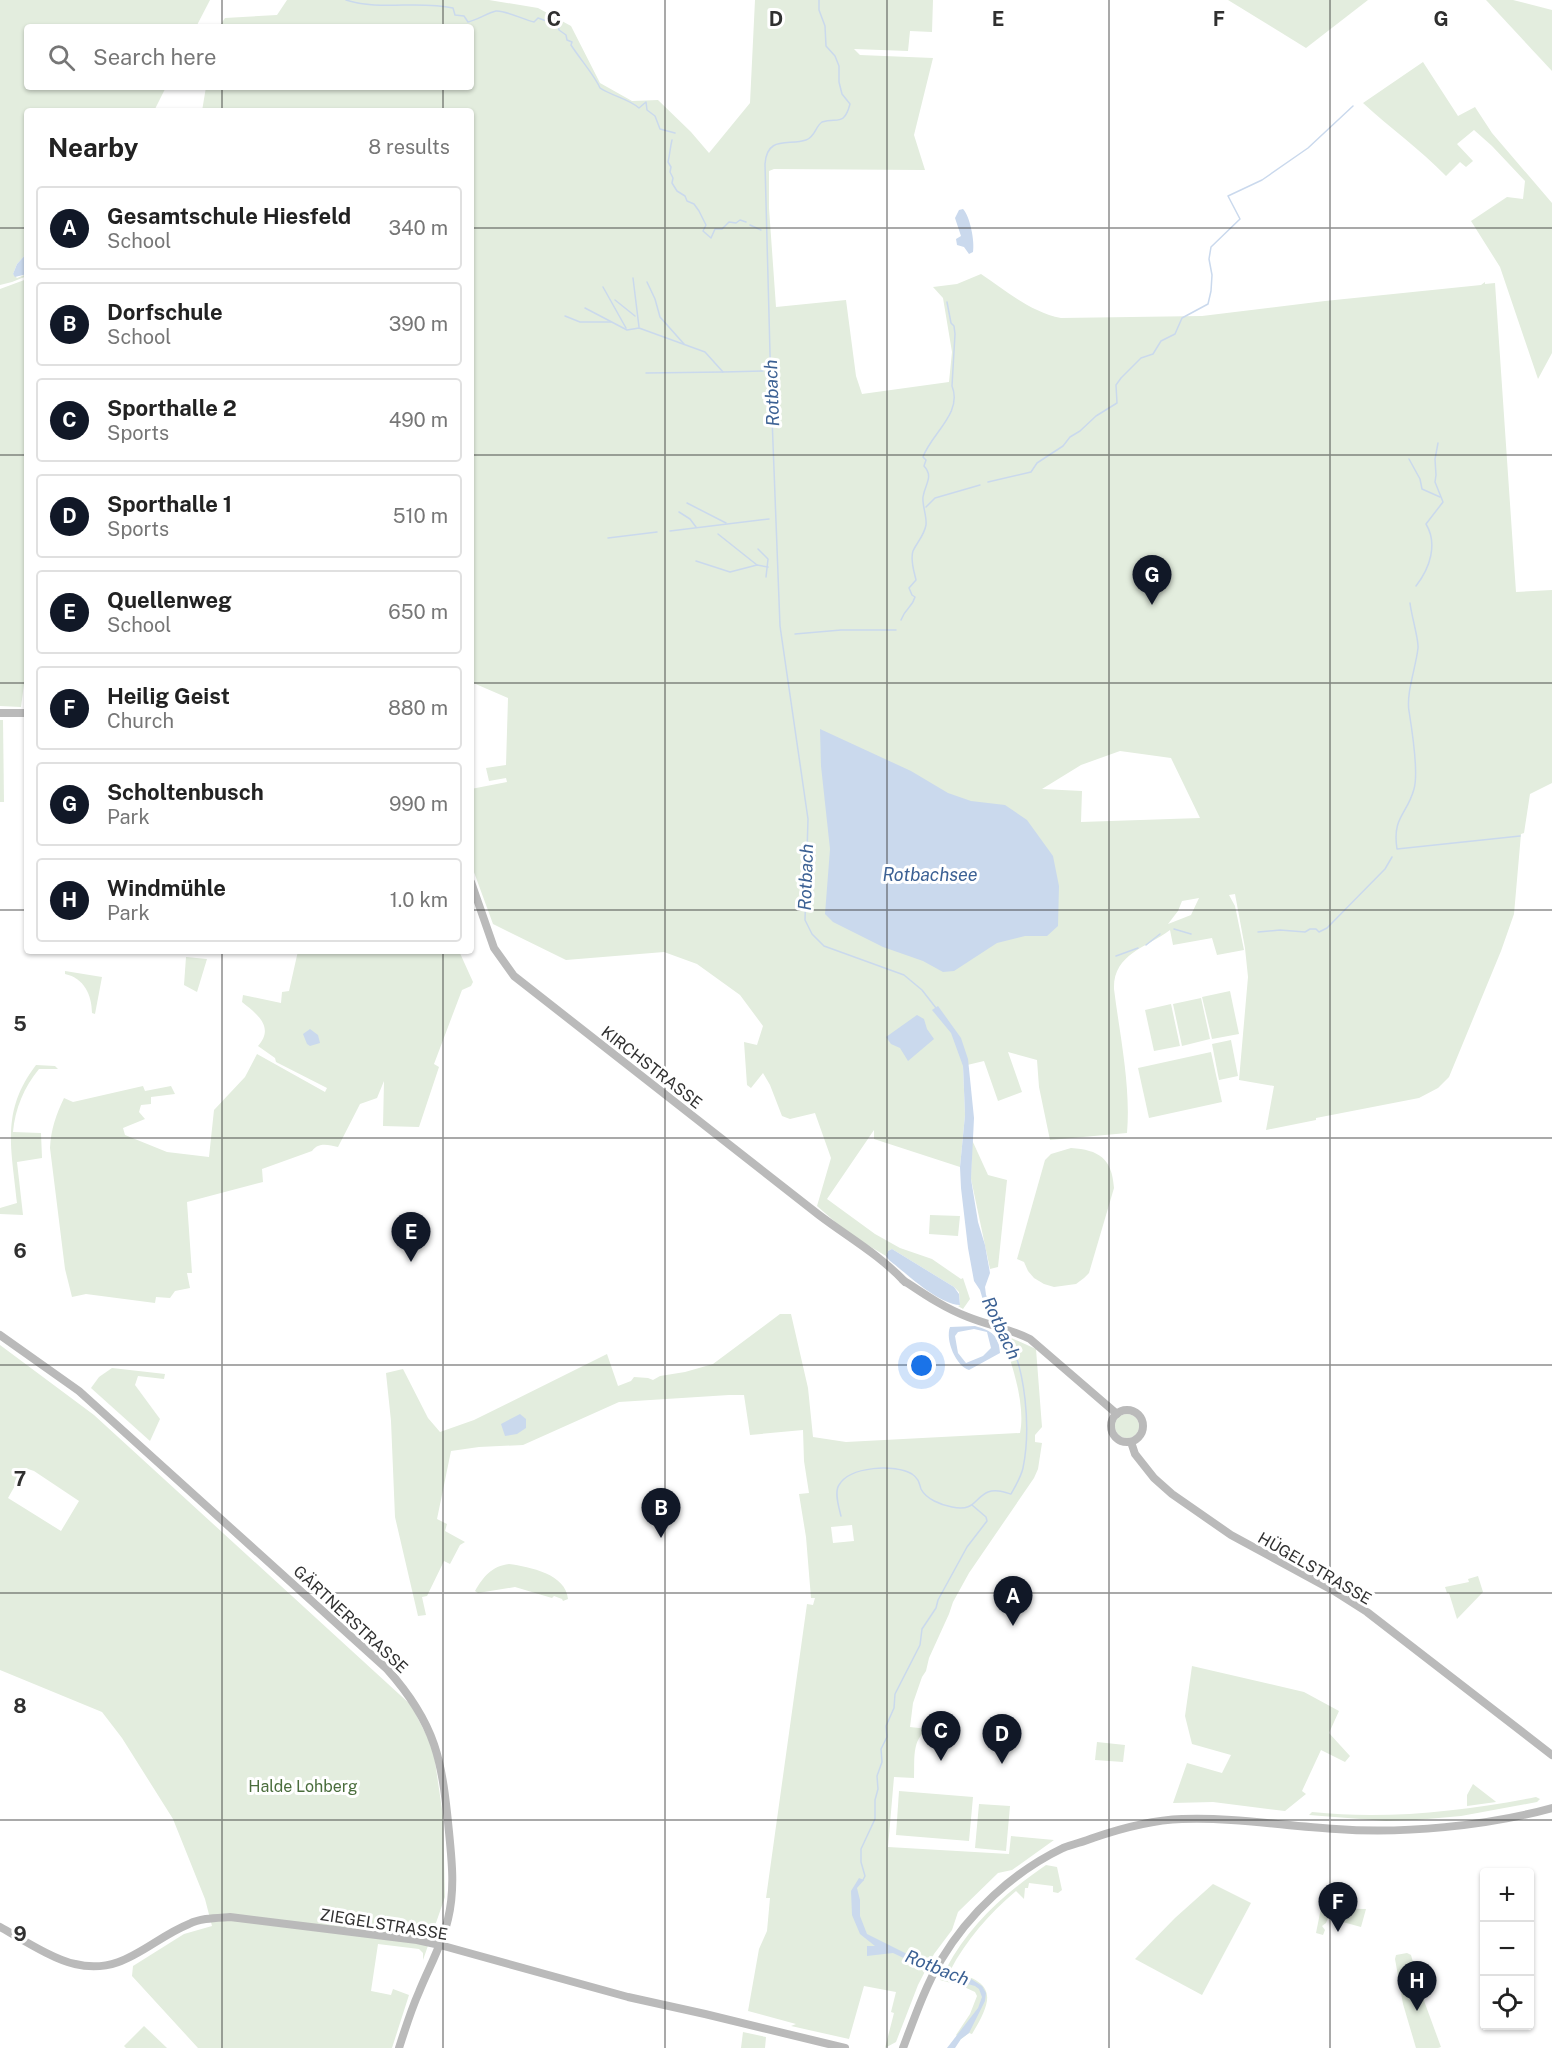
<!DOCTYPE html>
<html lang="en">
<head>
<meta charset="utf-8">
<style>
  :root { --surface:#fff; --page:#f2f2f2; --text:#222; --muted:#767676; --line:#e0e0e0; --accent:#111827 }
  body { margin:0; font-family:"Public Sans",sans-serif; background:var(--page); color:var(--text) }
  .controls { position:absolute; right:18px; bottom:18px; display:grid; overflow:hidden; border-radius:6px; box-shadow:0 2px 4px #0004 }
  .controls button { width:54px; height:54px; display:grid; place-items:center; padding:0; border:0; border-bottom:2px solid var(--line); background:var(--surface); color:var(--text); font:30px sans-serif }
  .you { position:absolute; left:922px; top:1366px; width:21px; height:21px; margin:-15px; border:4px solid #fff; border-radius:50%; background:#1a73e8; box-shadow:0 0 0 9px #1a73e833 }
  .badge { display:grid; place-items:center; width:39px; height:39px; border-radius:50%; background:var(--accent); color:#fff; font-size:20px; font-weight:700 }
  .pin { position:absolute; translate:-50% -50px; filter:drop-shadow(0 2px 3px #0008) }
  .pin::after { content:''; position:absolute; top:32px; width:21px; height:18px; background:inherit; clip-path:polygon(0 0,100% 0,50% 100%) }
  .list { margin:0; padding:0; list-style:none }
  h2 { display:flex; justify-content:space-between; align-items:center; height:78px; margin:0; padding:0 24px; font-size:26px }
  h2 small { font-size:20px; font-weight:400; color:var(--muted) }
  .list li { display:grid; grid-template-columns:39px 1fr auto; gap:18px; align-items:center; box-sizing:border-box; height:84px; margin:0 12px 12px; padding:0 12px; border:2px solid var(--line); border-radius:6px }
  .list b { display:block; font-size:22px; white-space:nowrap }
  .list p { margin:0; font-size:20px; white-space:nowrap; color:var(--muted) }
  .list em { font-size:20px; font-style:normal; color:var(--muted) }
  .icon { flex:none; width:33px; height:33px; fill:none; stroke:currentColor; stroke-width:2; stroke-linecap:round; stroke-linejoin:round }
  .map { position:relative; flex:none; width:1552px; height:2048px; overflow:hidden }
  .search { position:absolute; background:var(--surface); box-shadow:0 2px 4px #0004; left:24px; top:24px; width:450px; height:66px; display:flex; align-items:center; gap:15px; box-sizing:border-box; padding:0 21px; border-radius:6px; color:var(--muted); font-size:22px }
  .panel { position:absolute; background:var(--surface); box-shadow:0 2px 4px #0004; left:24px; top:108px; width:450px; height:846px; border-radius:6px }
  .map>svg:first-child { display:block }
</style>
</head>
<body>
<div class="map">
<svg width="1552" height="2048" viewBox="0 0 1552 2048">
  <rect width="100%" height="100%" fill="#fff"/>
  <g fill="#e3edde" fill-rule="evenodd">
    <path d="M0,0H210L196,27H27V87H166L154,111H27V253L17,264L13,274L17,278L27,274V276L12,282L0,285Z"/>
    <path d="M287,0H489L538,8L571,26L600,83L632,101L658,100L691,132L709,153L750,103L755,0H933L932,32L910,31L908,51L854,49L860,55L933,58L914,135L925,170L774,169L769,171V208L776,307L846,300L856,376L862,394L949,382L952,352L943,298L933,287L957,284L981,274C1006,291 1031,312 1061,318L1202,316L1325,301L1481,285L1485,282V284L1495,283L1516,592L1552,590V783L1530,794L1524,833L1521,834L1514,914L1501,951L1449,1077L1438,1088L1419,1098L1316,1118V1120L1266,1130L1274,1086L1239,1080L1248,977L1245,948L1235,894L1229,895L1235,906L1244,950L1217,955L1212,938L1173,945L1170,930C1146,948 1113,954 1114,989C1120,1037 1131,1086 1127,1133L1050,1140L1039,1087L1037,1060L1008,1052L1022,1092L998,1101L984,1061L963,1066L965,1115L960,1167L874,1139V1130L827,1199L875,1234L900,1248L932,1259L961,1279L963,1278L970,1299L963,1309L958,1306L960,1305L959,1292L954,1287L892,1249L888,1251L886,1256L849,1234L817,1206L831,1158L815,1113L790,1119L782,1116L770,1085L763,1073L751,1088L747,1085L744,1042L757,1045L763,1026L740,995L697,964L664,952L566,960L493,924L471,864V789L507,782L506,778L489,781L486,768L506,765L508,698L471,682V111H202L206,87H471V27H219L225,18L277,15ZM1120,751L1171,758L1200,818L1081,822L1082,791L1042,789L1081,765ZM1199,898L1191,915L1168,924L1178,911L1182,901Z"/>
    <path d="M1228,0H1368L1306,48Z"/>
    <path d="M1486,0H1513L1552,10V71Z"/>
    <path d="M1423,62L1458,116L1475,107L1492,133L1552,203V353L1538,379L1500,267L1471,221L1507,197L1523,199L1525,181L1492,146L1474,130L1457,144L1473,161L1466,167L1460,162L1446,176C1420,149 1390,128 1363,103Z"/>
    <path d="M27,279V661L21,707L0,706V289Z"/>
    <path d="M0,720H3L4,802H0Z"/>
    <path d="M298,951H459L473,982L471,986L462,990L434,1064L439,1067L419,1127L383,1126L384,1081L377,1098L360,1104L338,1147C328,1145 319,1142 312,1151L262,1169L263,1182L187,1202L192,1273H187L190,1288L175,1291L170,1298L156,1297L155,1303L86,1294L72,1297L65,1269L50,1148C51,1129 56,1115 64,1098L73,1102L143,1086L145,1091L171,1086L175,1094L151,1097V1104L141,1105L139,1112L145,1119L123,1128L125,1135L167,1152L209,1157L214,1110L245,1077L257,1054L325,1092L327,1088L276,1062L275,1058L258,1046C275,1027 257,1014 242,1002L243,995L281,1003L282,992L289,991Z"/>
    <path d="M186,957L207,959L197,992L184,985Z"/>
    <path d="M65,971L102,977L95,1014L92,1013C92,995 84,978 65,974Z"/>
    <path d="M1230,991L1239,1034L1212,1039L1202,997Z"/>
    <path d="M1201,998L1210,1039L1182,1046L1173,1004Z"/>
    <path d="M1171,1004L1180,1046L1154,1051L1145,1010Z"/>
    <path d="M1231,1040L1238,1076L1219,1080L1212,1044Z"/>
    <path d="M1211,1052L1222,1102L1149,1118L1138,1068Z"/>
    <path d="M36,1065L55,1066L58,1069H39C24,1087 15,1109 13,1132L41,1133L42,1158L17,1162L23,1215L0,1214V1208L17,1203C12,1149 0,1112 36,1065Z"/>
    <path d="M972,1140L988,1175L1007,1180L998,1267L990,1269L971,1179Z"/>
    <path d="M1071,1148C1099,1150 1112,1158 1114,1188L1089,1273L1084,1278L1076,1284L1054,1287L1044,1284L1034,1278L1028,1271L1024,1262L1017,1259L1045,1160L1051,1154Z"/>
    <path d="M930,1215L960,1216L958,1236L929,1234Z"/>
    <path d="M780,1314H791L808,1388L813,1437L846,1442L1020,1433C1026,1405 1011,1358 1000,1333L1036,1349L1042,1427L1035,1435V1442L1042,1443L1038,1469L1034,1478L969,1573L953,1602L949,1614L929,1658L926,1671L922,1677L913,1703L910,1727L928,1729C911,1740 915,1760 914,1778L894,1777L888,1847L1009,1854L1011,1836L1054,1840L1012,1870L998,1873L958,1912L952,1930L934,1954L918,1985L896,2042L885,2048L894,2013L891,2012L896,1992L864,1986L849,2039L791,2026L796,2024L748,2011L759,1949L767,1931L770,1898H766L807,1604L813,1605L815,1598H811L806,1537L799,1494L809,1493L804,1461L803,1430L750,1435L744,1395H729L619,1402L523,1445L479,1447L451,1451L437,1519L447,1524L445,1531L465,1542L460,1545L450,1564L444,1561L427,1596L422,1597L426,1615L418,1616L395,1517L391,1421L386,1373L403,1369L428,1418L440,1432L474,1420L607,1354L618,1386L631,1381L634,1377L648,1378L653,1380L660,1376L685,1372L713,1364ZM852,1525L854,1541L833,1543L831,1527Z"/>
    <path d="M0,1345L94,1415L411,1705L433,1748L443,1816L445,1897L423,1960V1953L419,1949L378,1944L371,1991L391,1995L393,1989L409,1995L392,2048H198L132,1976L133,1966L184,1934L212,1926L205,1899L173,1819L122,1738L102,1712L0,1670ZM25,1468L34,1471L79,1501L61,1531L8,1498Z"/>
    <path d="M112,1368L165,1374L164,1379L138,1376L135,1385L160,1419L150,1441L91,1388L99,1377Z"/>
    <circle cx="1127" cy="1426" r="12"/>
    <path d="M509,1564C530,1567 566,1574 568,1599L563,1601L562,1599L554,1596L552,1598L515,1587L478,1593L475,1591C483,1577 492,1566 509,1564Z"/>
    <path d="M1478,1576L1483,1592L1457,1619L1449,1593H1447L1445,1587L1469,1582L1468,1579Z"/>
    <path d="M1192,1666L1304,1692L1339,1711L1329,1733L1350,1756L1345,1762L1321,1750L1302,1791L1306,1794L1285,1811L1213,1802L1173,1803L1187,1763L1222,1773L1231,1755L1192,1744L1185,1716Z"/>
    <path d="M1097,1742L1125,1745L1123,1762L1095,1760Z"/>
    <path d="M1473,1784L1495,1801L1496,1802L1467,1806V1795Z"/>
    <path d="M899,1791L973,1797L969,1841L896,1835Z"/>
    <path d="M1536,1797L1540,1799L1537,1802L1461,1816L1416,1820L1386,1821L1309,1815L1312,1812C1387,1820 1463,1811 1536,1797Z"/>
    <path d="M979,1804L1010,1806L1006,1851L975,1848Z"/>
    <path d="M1046,1865L1057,1867L1062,1890L1058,1893L1053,1892V1886L1029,1883L1028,1888H1025L1024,1899L1016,1891C989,1914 966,1940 950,1971C995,1982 995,1996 972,2034L969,2033L961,2039L956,2035L954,2038L970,2014L977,1996L975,1992L962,1986L940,1980L944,1969H946C970,1924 1004,1894 1046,1865Z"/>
    <path d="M1213,1884L1251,1903L1202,1995L1135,1959L1175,1918Z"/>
    <path d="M1321,1908L1366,1909L1361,1927L1328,1918L1326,1923L1322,1926L1325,1930L1323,1935L1316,1933Z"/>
    <path d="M1407,1953L1411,1955L1423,1998L1441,2047L1438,2048H1416L1403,2004L1395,1959L1396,1955Z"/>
    <path d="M144,2026L167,2048H126L124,2046Z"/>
    <path d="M743,2032L766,2037L765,2048H741Z"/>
  </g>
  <g fill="#cad9ed" fill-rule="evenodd">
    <path d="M963,209C970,216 975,242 973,252L969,254L964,247L957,245L956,239L961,236L955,218L959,210Z"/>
    <path d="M27,253V274L15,277L13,274L17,264Z"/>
    <path d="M820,729L911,771L948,793L971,801L1005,805L1027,820L1053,856L1059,886L1058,926L1047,936H1025L997,943L954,971L943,972L923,961L883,947L833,922L825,914L830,849L821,766Z"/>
    <path d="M938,1006L961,1038L968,1059L974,1118L971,1179L978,1222L985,1245L990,1273L985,1287L986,1295L1003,1323L995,1320L985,1307L980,1290L974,1281L968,1248L961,1188L960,1167L965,1115L963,1066L951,1033L932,1010Z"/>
    <path d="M917,1015L924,1019L927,1029L934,1039L908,1061L900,1048L891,1044L886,1037Z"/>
    <path d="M310,1029L318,1035L320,1043L310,1046L307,1044L303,1034Z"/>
    <path d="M892,1249L954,1287L959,1294L960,1305C938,1304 907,1274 889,1260L886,1256L888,1251Z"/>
    <path d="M975,1326C992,1331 999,1335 1000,1353L969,1370C956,1366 945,1340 950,1327ZM974,1329L987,1332L991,1348L983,1356L966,1363L958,1353L955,1336L958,1332Z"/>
    <path d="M520,1414L526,1419V1428L517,1434L505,1436L501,1424Z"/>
    <path d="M859,1878L864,1880L857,1888L860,1900V1916L867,1934L909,1955L948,1972L968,1977L982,1986L986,1993L985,2001L969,2033L961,2039L955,2048H947L978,2008L982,1997L979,1989L975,1986L946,1978L893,1953L867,1956V1946H875L860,1934L852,1915L851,1891Z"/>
  </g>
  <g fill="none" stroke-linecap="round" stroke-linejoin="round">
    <g stroke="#cad9ed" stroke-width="1.5">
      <path d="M346,0C380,11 418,0 453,8L455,15L464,16L468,22C478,20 487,13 496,11C505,10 524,20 534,22L538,18L558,25L559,30L566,35L567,40L572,42L571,45C580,59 595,76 600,88C612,96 629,99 639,108L646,102L647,110L655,116L660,129L675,133"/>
      <path d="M819,0V10L825,26L826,46L835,56L839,66V82L842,94L850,104C844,127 837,117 822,122C815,127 815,137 806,140C789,146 767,135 765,164L771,391L780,626L808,819L805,920L812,934L824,946L904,975L922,990L936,1008"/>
      <path d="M672,140C670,148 670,154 668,162L671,167L670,172L673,178L672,183L677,191L685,196L687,201L694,204L699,211L706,225L703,231L711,238L715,229H722L729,222L736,223L740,220L746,222"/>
      <path d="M750,225L761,230"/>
      <path d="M633,278L639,327"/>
      <path d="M647,282L655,299L660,317L684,344"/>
      <path d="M603,287L626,328"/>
      <path d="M615,300L635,316"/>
      <path d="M585,308L627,330L639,328L705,352L723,372L763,371"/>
      <path d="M565,316L580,322H611"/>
      <path d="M646,373L723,372"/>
      <path d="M1409,459L1420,479L1422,489L1440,497"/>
      <path d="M988,482L1031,472L1037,463L1063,446L1070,437L1080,431L1096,416L1117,403L1116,385L1121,378L1141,358L1153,354L1161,341L1175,334L1182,318L1208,304L1211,291L1212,275L1209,259L1211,247L1240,219L1228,196L1262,180L1308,148L1353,106"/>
      <path d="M687,503L726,523"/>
      <path d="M926,507L935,498L980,485"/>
      <path d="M679,512L690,519L696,527"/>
      <path d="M670,531L769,519"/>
      <path d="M718,534L757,565"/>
      <path d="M608,538L657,532"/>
      <path d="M758,549L768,559L766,577"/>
      <path d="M696,561L730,572L757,565L768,567"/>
      <path d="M1416,586C1430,568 1438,544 1426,524L1443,502L1435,482L1436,475L1435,459L1438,443"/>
      <path d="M1410,603C1411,614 1419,640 1418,648C1416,667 1406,693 1409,711C1412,730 1419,772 1414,789C1407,815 1392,817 1397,849L1520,836"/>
      <path d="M901,620C906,607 912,608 915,597L912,595L909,588L916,580C914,571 910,560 913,551C917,542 924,536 926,525C927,516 922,505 923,497C925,484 934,477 924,466L926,460L923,457C931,434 963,413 952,386L955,334L954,326L951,323L947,302"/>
      <path d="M795,634L841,630H896"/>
      <path d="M1174,929L1191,934"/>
      <path d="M1258,932L1280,930L1305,932L1310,929H1316L1319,932L1327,928L1385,869L1392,857"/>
      <path d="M1146,945L1160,934"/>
      <path d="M1116,956L1138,948"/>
      <path d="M841,1516C839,1508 834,1492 839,1485C850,1466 895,1464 912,1474C918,1478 919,1482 921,1489C926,1499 941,1505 952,1507C975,1512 974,1498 988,1492C996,1489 1004,1492 1011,1494C1016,1485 1021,1477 1023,1468C1031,1429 1026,1368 1006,1333"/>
      <path d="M863,1880L865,1876L861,1862V1849L875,1819V1800L878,1789L877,1776L882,1762L881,1749L887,1737L886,1726L894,1708L895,1694L920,1645L922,1629L936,1608L938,1600L967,1547L987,1521L986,1517L972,1505"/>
    </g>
    <g stroke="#bababa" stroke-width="8">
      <path d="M0,713H27"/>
      <path d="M471,882L494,948L514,976L819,1215C848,1237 880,1255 905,1282"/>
      <path d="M903,1280C924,1294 944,1308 968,1317C988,1325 1010,1329 1030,1339L1117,1414"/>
      <path d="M0,1335L79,1391L387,1669C437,1725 442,1761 449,1832C452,1862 455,1890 448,1919C442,1945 429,1967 419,1992C411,2010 405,2029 399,2048"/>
      <circle cx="1127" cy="1426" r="16"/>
      <path d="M1131,1442L1135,1454L1154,1478L1172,1494L1231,1535L1334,1591L1367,1612L1552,1755"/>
      <path d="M0,1927C20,1938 54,1960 75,1964C123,1976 149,1940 189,1924C201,1918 216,1918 230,1917L417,1940L440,1945L628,1997L705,2014L845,2048"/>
      <path d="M903,2048C914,2019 925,1987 941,1960C969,1913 1013,1872 1063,1848C1073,1844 1083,1842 1093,1838C1122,1828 1151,1820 1182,1819C1233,1817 1284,1826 1336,1829C1403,1834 1487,1826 1552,1808"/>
    </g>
  </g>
  <path fill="none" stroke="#303030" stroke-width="1.5" stroke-opacity="0.55" d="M222,0V27M443,0V27M665,0V2048M887,0V2048M1109,0V2048M1330,0V2048M222,87V111M443,87V111M0,228H27M471,228H1552M0,455H27M471,455H1552M0,683H27M471,683H1552M0,910H27M471,910H1552M222,951V2048M443,951V2048M0,1138H1552M0,1365H1552M0,1593H1552M0,1820H1552"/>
  <g text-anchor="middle" stroke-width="6" stroke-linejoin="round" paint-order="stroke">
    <g font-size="16" fill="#303030" stroke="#fff">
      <text transform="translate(652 1067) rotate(38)" y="6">KIRCHSTRASSE</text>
      <text transform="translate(1315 1568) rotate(30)" y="6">HÜGELSTRASSE</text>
      <text transform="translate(351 1619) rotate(43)" y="6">GÄRTNERSTRASSE</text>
      <text transform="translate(384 1924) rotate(9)" y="6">ZIEGELSTRASSE</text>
    </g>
    <g font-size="16" fill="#4a6d3c" stroke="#fff">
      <text x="303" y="1792">Halde Lohberg</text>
    </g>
    <g font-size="18" font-style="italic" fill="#3c6194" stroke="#fff">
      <text transform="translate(772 393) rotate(-92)" y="6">Rotbach</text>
      <text x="930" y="881">Rotbachsee</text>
      <text transform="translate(806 877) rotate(-88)" y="6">Rotbach</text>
      <text transform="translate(1001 1328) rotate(65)" y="6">Rotbach</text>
      <text transform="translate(937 1968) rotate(22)" y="6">Rotbach</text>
    </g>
  </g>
  <g font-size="20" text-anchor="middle" font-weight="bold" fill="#303030" stroke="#fff" stroke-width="6" stroke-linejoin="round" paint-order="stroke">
    <text x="554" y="26">C</text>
    <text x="776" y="26">D</text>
    <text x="998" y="26">E</text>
    <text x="1219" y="26">F</text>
    <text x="1441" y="26">G</text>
    <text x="20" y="1031">5</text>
    <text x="20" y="1258">6</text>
    <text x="20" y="1486">7</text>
    <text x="20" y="1713">8</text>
    <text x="20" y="1941">9</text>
  </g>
</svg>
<div class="controls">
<button>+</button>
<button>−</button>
<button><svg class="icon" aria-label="locate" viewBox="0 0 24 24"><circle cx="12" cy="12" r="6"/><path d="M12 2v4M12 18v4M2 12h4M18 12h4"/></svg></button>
</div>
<div class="you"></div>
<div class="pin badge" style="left:1013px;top:1626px">A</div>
<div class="pin badge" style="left:661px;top:1538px">B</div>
<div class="pin badge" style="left:941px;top:1761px">C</div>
<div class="pin badge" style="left:1002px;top:1764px">D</div>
<div class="pin badge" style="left:411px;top:1262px">E</div>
<div class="pin badge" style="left:1338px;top:1932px">F</div>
<div class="pin badge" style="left:1152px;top:605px">G</div>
<div class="pin badge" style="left:1417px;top:2011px">H</div>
<div class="search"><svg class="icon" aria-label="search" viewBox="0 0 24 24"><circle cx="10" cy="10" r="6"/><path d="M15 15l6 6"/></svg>Search here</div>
<section class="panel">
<h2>Nearby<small>8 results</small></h2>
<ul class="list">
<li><span class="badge">A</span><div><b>Gesamtschule Hiesfeld</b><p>School</p></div><em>340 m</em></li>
<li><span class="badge">B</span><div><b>Dorfschule</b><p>School</p></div><em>390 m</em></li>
<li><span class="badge">C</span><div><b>Sporthalle 2</b><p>Sports</p></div><em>490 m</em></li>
<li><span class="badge">D</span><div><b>Sporthalle 1</b><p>Sports</p></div><em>510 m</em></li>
<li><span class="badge">E</span><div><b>Quellenweg</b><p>School</p></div><em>650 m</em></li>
<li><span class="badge">F</span><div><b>Heilig Geist</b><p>Church</p></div><em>880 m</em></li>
<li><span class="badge">G</span><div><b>Scholtenbusch</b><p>Park</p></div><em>990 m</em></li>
<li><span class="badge">H</span><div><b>Windmühle</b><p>Park</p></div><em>1.0 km</em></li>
</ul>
</section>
</div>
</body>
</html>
